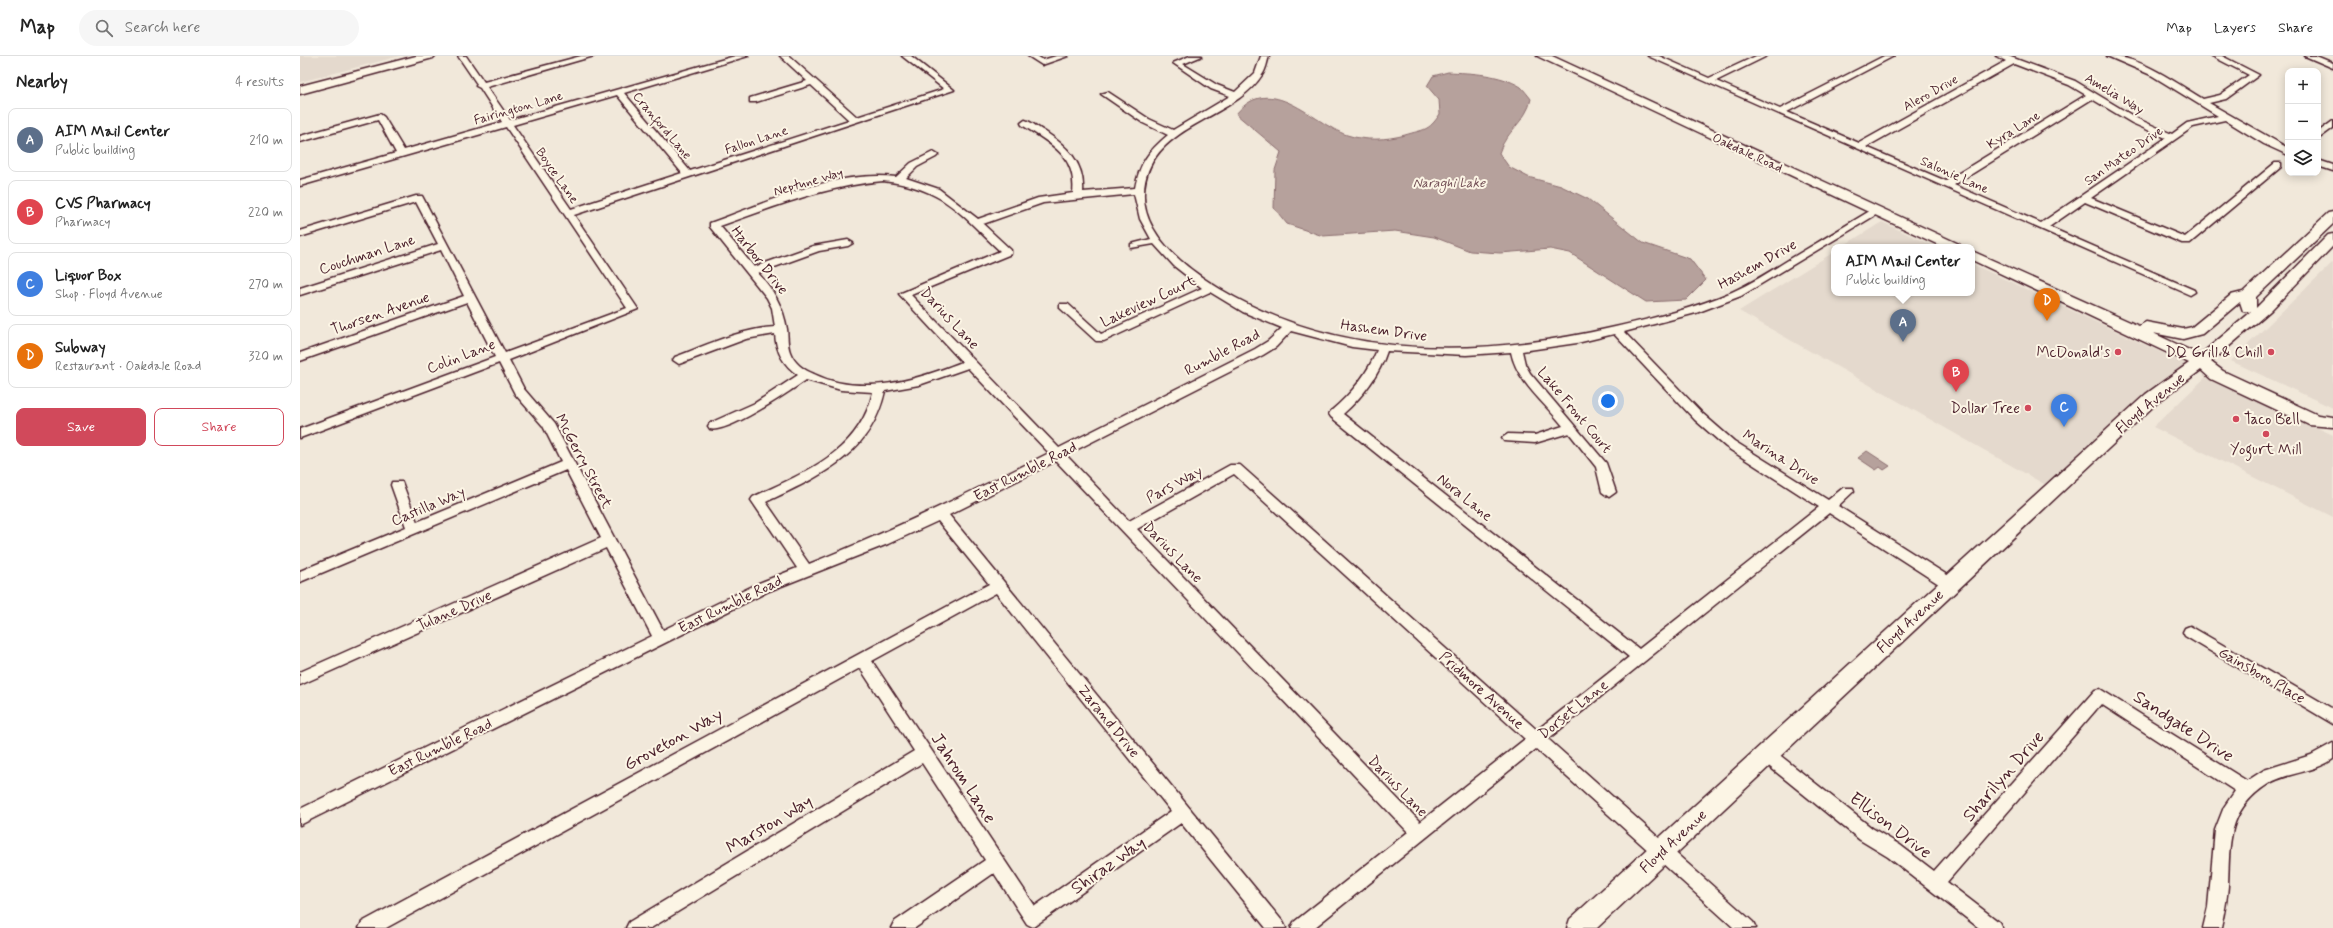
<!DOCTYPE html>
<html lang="en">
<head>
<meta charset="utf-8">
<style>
  :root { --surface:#fff; --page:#f6f6f6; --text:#222; --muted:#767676; --line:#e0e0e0; --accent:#d1495b }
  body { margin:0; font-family:Mynerve,sans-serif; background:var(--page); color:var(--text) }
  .controls { position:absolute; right:12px; top:12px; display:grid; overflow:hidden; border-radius:8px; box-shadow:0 2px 10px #0003 }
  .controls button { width:36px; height:36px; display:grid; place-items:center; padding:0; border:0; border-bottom:1px solid var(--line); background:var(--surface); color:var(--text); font:20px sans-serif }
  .you { position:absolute; left:1308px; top:345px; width:14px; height:14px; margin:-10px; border:3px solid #fff; border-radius:50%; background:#1a73e8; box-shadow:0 0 0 6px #1a73e833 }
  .badge { display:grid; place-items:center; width:26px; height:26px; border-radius:50%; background:var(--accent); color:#fff; font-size:13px; font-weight:700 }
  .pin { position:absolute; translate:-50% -33px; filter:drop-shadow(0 1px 2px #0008) }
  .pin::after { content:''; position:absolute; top:21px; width:14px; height:12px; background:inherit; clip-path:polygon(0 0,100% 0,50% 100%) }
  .popup { position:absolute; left:1531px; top:188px; width:144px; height:52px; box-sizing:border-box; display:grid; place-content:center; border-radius:8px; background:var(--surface); filter:drop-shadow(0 1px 3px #0005); font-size:13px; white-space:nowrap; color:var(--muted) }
  .popup b { font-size:15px; color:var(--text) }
  .popup::after { content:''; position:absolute; left:50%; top:100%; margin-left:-8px; border:8px solid transparent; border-top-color:var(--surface) }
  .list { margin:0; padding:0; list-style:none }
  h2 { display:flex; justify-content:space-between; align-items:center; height:52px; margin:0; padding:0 16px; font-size:17px }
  h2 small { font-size:13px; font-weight:400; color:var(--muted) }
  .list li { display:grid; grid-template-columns:26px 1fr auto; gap:12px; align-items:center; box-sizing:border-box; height:64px; margin:0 8px 8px; padding:0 8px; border:1px solid var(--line); border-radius:8px }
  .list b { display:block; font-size:15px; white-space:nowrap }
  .list p { margin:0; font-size:13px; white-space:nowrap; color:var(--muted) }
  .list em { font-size:13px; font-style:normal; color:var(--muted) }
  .actions { display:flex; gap:8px; padding:12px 16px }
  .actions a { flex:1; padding:9px 0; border:1px solid var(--accent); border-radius:8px; text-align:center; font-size:14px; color:var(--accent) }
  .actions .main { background:var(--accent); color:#fff }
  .icon { flex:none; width:22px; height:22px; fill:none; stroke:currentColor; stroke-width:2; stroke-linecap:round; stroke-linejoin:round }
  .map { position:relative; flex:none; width:2033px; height:872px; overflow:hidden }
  header { display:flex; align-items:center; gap:24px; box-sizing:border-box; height:56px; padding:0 20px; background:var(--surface); border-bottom:1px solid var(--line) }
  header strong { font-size:19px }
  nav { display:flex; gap:22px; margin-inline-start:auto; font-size:14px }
  .search { width:280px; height:36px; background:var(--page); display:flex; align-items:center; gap:10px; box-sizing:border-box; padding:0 14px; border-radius:22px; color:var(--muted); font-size:15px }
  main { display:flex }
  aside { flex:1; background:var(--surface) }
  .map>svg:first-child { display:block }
</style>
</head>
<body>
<header>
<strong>Map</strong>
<div class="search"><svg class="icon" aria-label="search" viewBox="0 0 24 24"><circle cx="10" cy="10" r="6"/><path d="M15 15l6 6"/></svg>Search here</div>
<nav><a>Map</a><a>Layers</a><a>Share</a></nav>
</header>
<main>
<aside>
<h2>Nearby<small>4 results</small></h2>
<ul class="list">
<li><span class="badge" style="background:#5c6f8a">A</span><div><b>AIM Mail Center</b><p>Public building</p></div><em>210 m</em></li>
<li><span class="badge" style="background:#e0444e">B</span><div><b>CVS Pharmacy</b><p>Pharmacy</p></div><em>220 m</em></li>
<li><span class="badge" style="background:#3f7fe0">C</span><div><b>Liquor Box</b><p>Shop · Floyd Avenue</p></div><em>270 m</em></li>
<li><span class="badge" style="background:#e8710a">D</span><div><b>Subway</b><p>Restaurant · Oakdale Road</p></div><em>320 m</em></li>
</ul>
<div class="actions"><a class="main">Save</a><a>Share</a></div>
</aside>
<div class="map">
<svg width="2033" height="872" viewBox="0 0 2033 872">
  <rect width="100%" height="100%" fill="#f1e8da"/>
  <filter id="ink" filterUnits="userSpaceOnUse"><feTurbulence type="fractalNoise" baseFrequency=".025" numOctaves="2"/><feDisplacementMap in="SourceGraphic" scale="8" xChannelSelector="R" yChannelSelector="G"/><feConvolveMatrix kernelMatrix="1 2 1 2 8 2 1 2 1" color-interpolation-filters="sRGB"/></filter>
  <g filter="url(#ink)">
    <g fill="#e4d9cd">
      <path d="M0,0H100L0,26Z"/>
      <path d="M1582,166L1635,191H1541Z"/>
      <path d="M1534,196V237H1672V208L1886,308L1751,432L1439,255Z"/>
      <path d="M2033,206V352L1931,305Z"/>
      <path d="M1907,320L2033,379V461L1853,371Z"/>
    </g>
    <g fill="#b6a19c" stroke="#8b6d6f">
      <path d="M1148,16C1171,17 1200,18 1221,31C1224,34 1228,39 1231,43C1227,65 1205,76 1199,97L1209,111L1228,121L1261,130L1288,143L1343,187L1390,203L1406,224L1386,244L1346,246L1270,197L1250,193L1200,197L1170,195L1134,181L1095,175L1023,180L987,168L974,152L975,114L981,96L936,58C971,15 1012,67 1047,79C1065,85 1087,84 1105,79C1124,73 1128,76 1140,58L1139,44L1127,30L1133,20Z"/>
      <path d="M1567,395L1590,410L1584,414L1580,411L1576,414L1558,402Z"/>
    </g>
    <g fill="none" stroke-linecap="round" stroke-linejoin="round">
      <g stroke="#4a1f2b" stroke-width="3">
        <g id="street">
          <path d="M158,0H166L184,26L281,0H294L187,31L210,64L435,0H448L324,37L390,115L549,64L511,29L456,46H450V42L507,25L480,0H489L557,61L644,33L602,0H611L654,34L274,159L338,253L209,304L224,333L254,368L363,574L459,527L497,512L451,444L453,441C505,416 559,397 573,336L541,334L506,324C490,335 428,378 410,373L408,370L410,367L455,347L498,319C483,309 476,295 475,278L446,283L379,308L373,304L375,301C407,289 440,273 475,271L472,252L467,242L410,171V167C469,146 533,114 596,121L611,107L633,96L638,99L636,101L617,111L606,122L639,133L678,163L738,142L773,137C777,99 749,87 722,69L721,67L725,64C732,66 738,72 744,75C767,90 785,107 783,136L835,132C840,106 848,96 868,79L843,67L801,38L808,36L849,63L873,74L930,40L911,33L873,7L890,0H902L883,8L917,29L935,36L955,17L961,0H969C967,6 966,14 962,19C933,65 846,69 844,137C842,179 887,213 920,233C1041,305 1180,302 1315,271C1354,262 1395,252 1432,236C1452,227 1471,215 1490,203C1517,187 1545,170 1573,153H1579V157L1441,240L1396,257L1324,276L1403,358L1434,385L1528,444L1543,432H1553L1554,435L1538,450L1655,524L1657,528L1655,532H1645L1529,457L1248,683L1453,866L1456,872H1434L1236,693L1014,872H991L994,866L1108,776L756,405L649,459L983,866L986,872H966L881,767L733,871L727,868L694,817L615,872H591L594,866L685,804L622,707L351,872H326L329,866L614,695L560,612L86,872H59L62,866L689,528L638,465L588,488L469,535L0,769V753L352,580L306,492L0,629V616L301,482L266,414L0,526V515L106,471L91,429L92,426H102L117,466L261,406L243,370L215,338L199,307L0,382V373L195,301L167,246L0,305V297L164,240L141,194L0,239V232L138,188L116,146L0,181V175L116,140H122L205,297L327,252L206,71L0,130V124L96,97L78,64L0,86V80L80,58L84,61L104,94L202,66L180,32L176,30L177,28ZM317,39L382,117L271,153L213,69ZM583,125C644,132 659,157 700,195L599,238L662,306C617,324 561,341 514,318C504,314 494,307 490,296C487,288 488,280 487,273C483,250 474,235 458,217L519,195L548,190L553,187L548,184L513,190L454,211L420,170C474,151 525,130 583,125ZM834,138L840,163L851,183L831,188V192L854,188L874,210L902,232L801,278L768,248H760V252L796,285H804L910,236L943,256L982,272L968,285L955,293L759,392L611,239L711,198V194L683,168L743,147ZM991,275L1052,291L1077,294C1067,319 1051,338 1031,355L1029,358L1031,361L1329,601L1237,674L940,409H930L829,465L766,399L963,299L976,291ZM1314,278L1395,364L1426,391L1519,451L1339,593L1043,358C1062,341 1079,320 1087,295L1166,299L1211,296C1217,326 1245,347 1263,370L1235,379L1208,378L1202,382L1204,385L1235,387L1269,377L1296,411L1302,436L1309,441L1316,436L1306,407L1230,317L1225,308L1222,295L1277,287ZM668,312L749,397C670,437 591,475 509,508L466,446C520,420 571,399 585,335L619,329ZM934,418L1225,683L1120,766L837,473ZM696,537L871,755L735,850L572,605Z"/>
          <path d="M728,0H737L743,4L756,0H768L742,9Z"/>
          <path d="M1348,0H1359L1409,22L1456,0H1467L1416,25L1480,53L1584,0H1594L1487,56L1559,87L1706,5L1696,0H1708L1775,25L1838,63L1872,78L1887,67L1918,60L1851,19L1807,0C1841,0 1874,26 1903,43L1920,39L1949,19L1912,0H1922L1959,19L1926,43L1909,47L1988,92V99L1964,88L1925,64L1893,71L1791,142L1885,181L1975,107H1981V111L1890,187H1882L1785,146L1749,171L1894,234L1895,236L1890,239ZM1714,8L1769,29L1786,39L1646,125L1566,91ZM1792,43L1832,67L1866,82L1741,167L1654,129Z"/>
          <path d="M2005,0H2016L2033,7V12Z"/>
          <path d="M2033,65V72L2018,83V76Z"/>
          <path d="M2018,104L2033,109V115L2018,110Z"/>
          <path d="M1890,570L2033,653V668L1885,580L1883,576L1885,572Z"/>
          <path d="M1800,633L1947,725L1964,714L2011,699L2033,687V703C2014,717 1988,716 1968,728C1926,755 1930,787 1928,830C1927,844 1924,858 1921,872H1903L1908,851L1915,774L1924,751L1935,735L1801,648L1647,826L1699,866L1702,872H1679L1588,801L1560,784L1460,703L1458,698L1460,693L1466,691L1472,693L1572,772L1600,789L1634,815L1795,634Z"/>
        </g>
      </g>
      <g stroke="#4a1f2b" stroke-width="3">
        <g id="secondary">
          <path d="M116,0H135L133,2L0,38V30Z"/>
          <path d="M1237,0H1252L1659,188L1661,191H1643Z"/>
          <path d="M2033,156V168L1956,241V252L2028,179L2033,178V190L1971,254L1911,306L1923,315L2018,359L2033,361V371L2009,369L1911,323L1901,314L1858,346L1297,872H1267L1270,863L1846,338L1889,307L1672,204V195L1839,270L1846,266L1883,273L1892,271L1931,239L1943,236L2028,157ZM1940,246L1943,255L1951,256L1900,299L1853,277L1883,283L1902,278Z"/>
        </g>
      </g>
      <use href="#street" fill="#fcf5e5" fill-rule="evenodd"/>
      <use href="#secondary" fill="#fcf5e5" fill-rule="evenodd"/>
    </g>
  </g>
  <g fill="#d1495b" stroke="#fcf5e5" stroke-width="1.5">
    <circle cx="1818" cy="296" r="4"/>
    <circle cx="1971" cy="296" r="4"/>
    <circle cx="1728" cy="352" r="4"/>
    <circle cx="1936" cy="363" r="4"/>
    <circle cx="1966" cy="378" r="4"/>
  </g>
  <g text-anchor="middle" stroke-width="4" stroke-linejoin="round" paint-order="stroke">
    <g font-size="13" fill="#4a1f2b" stroke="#fcf5e5">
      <text transform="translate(1630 36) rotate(-29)" y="5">Alero Drive</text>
      <text transform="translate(1815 37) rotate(31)" y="5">Amelia Way</text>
      <text transform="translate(218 51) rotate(-16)" y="5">Fairington Lane</text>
      <text transform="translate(363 69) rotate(50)" y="5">Cranford Lane</text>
      <text transform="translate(1713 73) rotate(-32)" y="5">Kyra Lane</text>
      <text transform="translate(456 83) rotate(-18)" y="5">Fallon Lane</text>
      <text transform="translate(1448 96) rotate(25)" y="5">Oakdale Road</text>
      <text transform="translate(1823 99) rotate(-35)" y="5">San Mateo Drive</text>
      <text transform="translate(1655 118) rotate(24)" y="5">Salonie Lane</text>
      <text transform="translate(258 119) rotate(55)" y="5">Boyce Lane</text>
      <text transform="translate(508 125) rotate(-16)" y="5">Neptune Way</text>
    </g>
    <g font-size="13" font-style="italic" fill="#704c53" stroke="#fcf5e5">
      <text x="1149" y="131">Naraghi Lake</text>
    </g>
    <g font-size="15" fill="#4a1f2b" stroke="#fcf5e5">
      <text transform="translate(67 198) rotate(-18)" y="5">Couchman Lane</text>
      <text transform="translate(460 204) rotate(52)" y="5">Harbor Drive</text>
      <text transform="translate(1457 208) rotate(-29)" y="5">Hashem Drive</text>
      <text transform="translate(848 245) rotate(-25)" y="5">Lakeview Court</text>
      <text transform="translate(80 257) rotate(-19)" y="5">Thorsen Avenue</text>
      <text transform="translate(650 262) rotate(47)" y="5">Darius Lane</text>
      <text transform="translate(1084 274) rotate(8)" y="5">Hashem Drive</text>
      <text transform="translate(922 296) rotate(-28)" y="5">Rumble Road</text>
      <text transform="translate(161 300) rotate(-21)" y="5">Colin Lane</text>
      <text transform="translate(1850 347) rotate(-40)" y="5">Floyd Avenue</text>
      <text transform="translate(1275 354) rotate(50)" y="5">Lake Front Court</text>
      <text transform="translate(1481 401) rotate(33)" y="5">Marina Drive</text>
      <text transform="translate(284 405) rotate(62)" y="5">McGerry Street</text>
      <text transform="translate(725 415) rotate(-27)" y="5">East Rumble Road</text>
      <text transform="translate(874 428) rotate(-29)" y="5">Pars Way</text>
      <text transform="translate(1165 441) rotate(39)" y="5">Nora Lane</text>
      <text transform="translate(128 450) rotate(-23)" y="5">Castilla Way</text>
      <text transform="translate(873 496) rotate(46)" y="5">Darius Lane</text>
      <text transform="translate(430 548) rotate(-26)" y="5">East Rumble Road</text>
      <text transform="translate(154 554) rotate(-24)" y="5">Tulane Drive</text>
      <text transform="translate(1610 565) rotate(-43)" y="5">Floyd Avenue</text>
      <text transform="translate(1962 619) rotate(30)" y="5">Gainsboro Place</text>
      <text transform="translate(1182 634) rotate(42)" y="5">Pridmore Avenue</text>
      <text transform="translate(1273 653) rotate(-39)" y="5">Dorset Lane</text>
      <text transform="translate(809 665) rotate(51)" y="5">Zarand Drive</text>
      <text transform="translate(140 691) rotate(-26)" y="5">East Rumble Road</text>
      <text transform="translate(1098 730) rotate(46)" y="5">Darius Lane</text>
      <text transform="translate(1373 785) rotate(-43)" y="5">Floyd Avenue</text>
    </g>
    <g font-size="15" fill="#4a1f2b" stroke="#fcf5e5" text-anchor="end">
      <text x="1810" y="301">McDonald's</text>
      <text x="1963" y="301">DQ Grill &amp; Chill</text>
      <text x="1720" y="357">Dollar Tree</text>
      <text x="1944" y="368" text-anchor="start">Taco Bell</text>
      <text x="1966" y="398" text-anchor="middle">Yogurt Mill</text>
    </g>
    <g font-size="18" fill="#4a1f2b" stroke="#fcf5e5">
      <text transform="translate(1884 670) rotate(33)" y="6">Sandgate Drive</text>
      <text transform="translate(373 683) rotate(-29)" y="6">Groveton Way</text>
      <text transform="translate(1703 720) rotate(-49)" y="6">Sharilyn Drive</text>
      <text transform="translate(664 722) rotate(57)" y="6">Jahrom Lane</text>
      <text transform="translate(469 768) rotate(-31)" y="6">Marston Way</text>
      <text transform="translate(1591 769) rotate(37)" y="6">Ellison Drive</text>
      <text transform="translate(808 809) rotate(-35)" y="6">Shiraz Way</text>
    </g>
  </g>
</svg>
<div class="controls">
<button>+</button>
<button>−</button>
<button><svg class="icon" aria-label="layers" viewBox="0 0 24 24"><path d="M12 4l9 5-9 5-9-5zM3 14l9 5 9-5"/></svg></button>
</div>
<div class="you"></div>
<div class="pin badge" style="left:1603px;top:286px;background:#5c6f8a">A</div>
<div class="popup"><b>AIM Mail Center</b>Public building</div>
<div class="pin badge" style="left:1656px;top:336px;background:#e0444e">B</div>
<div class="pin badge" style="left:1764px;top:371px;background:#3f7fe0">C</div>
<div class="pin badge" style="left:1747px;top:265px;background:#e8710a">D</div>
</div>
</main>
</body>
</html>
